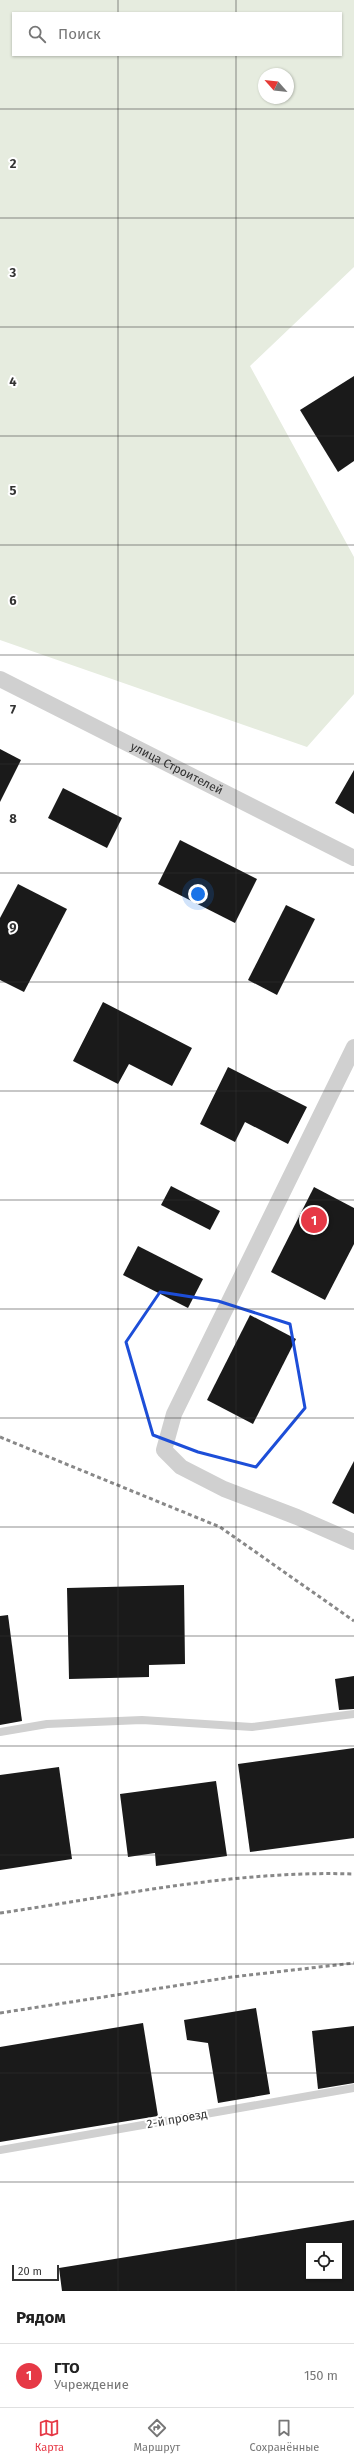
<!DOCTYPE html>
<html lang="ru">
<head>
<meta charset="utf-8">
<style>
  :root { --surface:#fff; --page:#f2f2f2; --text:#222; --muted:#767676; --line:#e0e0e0; --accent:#e63946 }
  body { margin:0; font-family:"Fira Sans",sans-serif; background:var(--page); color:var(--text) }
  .controls { position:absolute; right:12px; bottom:12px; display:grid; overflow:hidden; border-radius:0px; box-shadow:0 1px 3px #0004 }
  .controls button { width:36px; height:36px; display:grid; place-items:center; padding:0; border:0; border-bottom:1px solid var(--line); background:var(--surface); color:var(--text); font:20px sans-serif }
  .compass { position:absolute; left:258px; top:68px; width:36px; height:36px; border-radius:50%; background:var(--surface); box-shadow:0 1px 3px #0004; rotate:297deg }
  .scale { position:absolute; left:12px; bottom:10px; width:47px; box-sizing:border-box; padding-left:4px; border:2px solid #333; border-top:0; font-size:11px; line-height:14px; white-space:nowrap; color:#333; -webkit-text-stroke:3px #fff; paint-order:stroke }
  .you { position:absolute; left:198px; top:894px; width:14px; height:14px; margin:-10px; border:3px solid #fff; border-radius:50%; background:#1a73e8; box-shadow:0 0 0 6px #1a73e833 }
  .badge { display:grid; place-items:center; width:26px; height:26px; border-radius:50%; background:var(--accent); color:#fff; font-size:13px; font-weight:700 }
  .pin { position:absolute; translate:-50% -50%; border:2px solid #fff; box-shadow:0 1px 4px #0006 }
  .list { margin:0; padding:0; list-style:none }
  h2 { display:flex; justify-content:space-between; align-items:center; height:52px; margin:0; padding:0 16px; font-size:17px }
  h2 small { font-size:13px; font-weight:400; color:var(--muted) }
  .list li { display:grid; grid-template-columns:26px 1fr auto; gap:12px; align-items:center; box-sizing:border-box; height:64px; padding:0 16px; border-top:1px solid var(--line) }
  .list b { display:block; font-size:15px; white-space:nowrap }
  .list p { margin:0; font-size:13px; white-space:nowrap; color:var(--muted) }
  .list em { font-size:13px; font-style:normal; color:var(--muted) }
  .icon { flex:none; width:22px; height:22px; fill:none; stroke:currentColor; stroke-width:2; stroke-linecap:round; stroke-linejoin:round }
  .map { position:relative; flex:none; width:354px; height:2291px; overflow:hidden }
  .search { position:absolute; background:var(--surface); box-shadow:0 1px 3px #0004; left:12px; right:12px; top:12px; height:44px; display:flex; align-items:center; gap:10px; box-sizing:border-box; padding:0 14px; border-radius:0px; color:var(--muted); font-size:15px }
  .sheet { height:116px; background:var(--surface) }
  nav { display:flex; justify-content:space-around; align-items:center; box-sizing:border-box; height:56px; border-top:1px solid var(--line); background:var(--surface); font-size:11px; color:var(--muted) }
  nav a { display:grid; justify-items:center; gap:2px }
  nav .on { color:var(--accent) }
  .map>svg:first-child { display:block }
</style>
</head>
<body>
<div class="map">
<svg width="354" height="2291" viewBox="0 0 354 2291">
  <rect width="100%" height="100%" fill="#fff"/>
  <path fill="#e6ecdf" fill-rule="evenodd" d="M0,0H354V267L250,366L354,557V694L307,747L0,640ZM13,13H341V55H13ZM264,74H288V98H264Z"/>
  <g fill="#1a1a1a" fill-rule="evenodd">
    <path d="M354,376V461L338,472L300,410Z"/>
    <path d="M0,749L21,760L0,802Z"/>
    <path d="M354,770V814L335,803Z"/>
    <path d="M63,788L122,818L107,848L48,818Z"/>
    <path d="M180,840L257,879L235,923L158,884Z"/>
    <path d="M18,884L67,909L24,992L0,980V918Z"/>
    <path d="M286,905L315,919L277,995L248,980Z"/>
    <path d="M103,1002L192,1048L172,1086L129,1064L118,1084L73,1061Z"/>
    <path d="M228,1067L307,1107L288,1144L245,1122L235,1142L200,1124Z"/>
    <path d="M171,1186L220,1211L210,1230L161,1205Z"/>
    <path d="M314,1187L354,1208V1244L325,1300L271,1272Z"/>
    <path d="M138,1246L203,1279L188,1308L123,1275Z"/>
    <path d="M250,1315L296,1339L253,1424L207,1400Z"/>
    <path d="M354,1461V1514L332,1503Z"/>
    <path d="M184,1585L185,1664L149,1665V1677L69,1679L67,1588Z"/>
    <path d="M8,1615L22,1721L0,1725V1616Z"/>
    <path d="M354,1676V1709L339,1710L335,1679Z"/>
    <path d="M354,1748V1838L250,1852L238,1764Z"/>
    <path d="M59,1767L72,1859L0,1870V1775Z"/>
    <path d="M216,1781L227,1856L156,1866L155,1853L128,1857L120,1794Z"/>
    <path d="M256,2008L270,2094L218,2103L208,2043L187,2040L184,2020Z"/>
    <path d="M143,2023L158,2116L0,2142V2047Z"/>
    <path d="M354,2026V2083L318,2089L312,2031Z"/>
    <path d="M354,2220V2291H62L59,2268ZM309,2246H339V2276H309Z"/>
  </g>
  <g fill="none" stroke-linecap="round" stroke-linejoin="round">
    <g stroke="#d0d0d0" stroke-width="8">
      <path d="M0,1732L47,1724L142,1720L252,1727L354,1714"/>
      <path d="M0,2150L354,2088"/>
    </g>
    <g stroke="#d0d0d0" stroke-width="16">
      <path id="s1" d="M0,679L354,858"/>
      <path d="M354,1047L174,1414L164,1450L181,1467L224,1489L297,1517L354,1542"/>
    </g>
    <g stroke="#888" stroke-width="3" stroke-dasharray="4 3" stroke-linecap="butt">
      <path d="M0,1437L220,1527L354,1621"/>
      <path d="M0,1913C117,1896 235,1870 354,1874"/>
      <path d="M0,2013L232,1977L354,1963"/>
    </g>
  </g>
  <path fill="none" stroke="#1d4ed8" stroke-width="3" stroke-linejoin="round" d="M160,1292L218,1301L290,1324L305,1408L256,1467L198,1452L153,1435L126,1342Z"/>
  <path fill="none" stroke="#333" stroke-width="1" stroke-opacity="0.55" d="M118,0V13M236,0V13M118,55V2291M236,55V2291M0,109H354M0,218H354M0,327H354M0,436H354M0,545H354M0,655H354M0,764H354M0,873H354M0,982H354M0,1091H354M0,1200H354M0,1309H354M0,1418H354M0,1527H354M0,1636H354M0,1746H354M0,1855H354M0,1964H354M0,2073H354M0,2182H354"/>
  <g text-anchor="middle" stroke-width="4" stroke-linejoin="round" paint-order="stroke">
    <g font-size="12" fill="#333" stroke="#fff">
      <text dy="4" stroke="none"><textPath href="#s1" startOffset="198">улица Строителей</textPath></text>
      <text transform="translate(177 2119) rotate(-10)" y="4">2-й проезд</text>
    </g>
  </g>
  <g font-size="13" text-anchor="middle" font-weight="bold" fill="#333" stroke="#fff" stroke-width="4" stroke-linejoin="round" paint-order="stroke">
    <text x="13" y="168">2</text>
    <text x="13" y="277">3</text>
    <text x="13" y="386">4</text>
    <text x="13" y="495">5</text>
    <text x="13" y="605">6</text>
    <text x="13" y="714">7</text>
    <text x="13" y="823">8</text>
    <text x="13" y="932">9</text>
  </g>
</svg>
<div class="controls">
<button><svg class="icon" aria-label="locate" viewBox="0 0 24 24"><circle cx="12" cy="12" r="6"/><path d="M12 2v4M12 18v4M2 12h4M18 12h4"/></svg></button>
</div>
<svg class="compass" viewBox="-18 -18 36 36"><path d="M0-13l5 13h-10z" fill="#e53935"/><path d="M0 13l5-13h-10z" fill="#767676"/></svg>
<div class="scale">20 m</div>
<div class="you"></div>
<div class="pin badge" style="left:314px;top:1220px">1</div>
<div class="search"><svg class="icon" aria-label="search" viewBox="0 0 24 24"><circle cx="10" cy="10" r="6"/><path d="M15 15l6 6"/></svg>Поиск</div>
</div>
<section class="sheet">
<h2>Рядом<small></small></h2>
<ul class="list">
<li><span class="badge">1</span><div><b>ГТО</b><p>Учреждение</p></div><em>150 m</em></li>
</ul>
</section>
<nav>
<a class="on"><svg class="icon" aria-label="map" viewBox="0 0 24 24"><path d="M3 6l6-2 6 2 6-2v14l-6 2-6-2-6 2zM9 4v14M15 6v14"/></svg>Карта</a>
<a><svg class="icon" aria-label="directions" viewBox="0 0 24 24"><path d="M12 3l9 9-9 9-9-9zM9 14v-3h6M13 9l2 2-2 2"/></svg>Маршрут</a>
<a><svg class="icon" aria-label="saved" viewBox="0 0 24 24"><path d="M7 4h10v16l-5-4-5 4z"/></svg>Сохранённые</a>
</nav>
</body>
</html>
